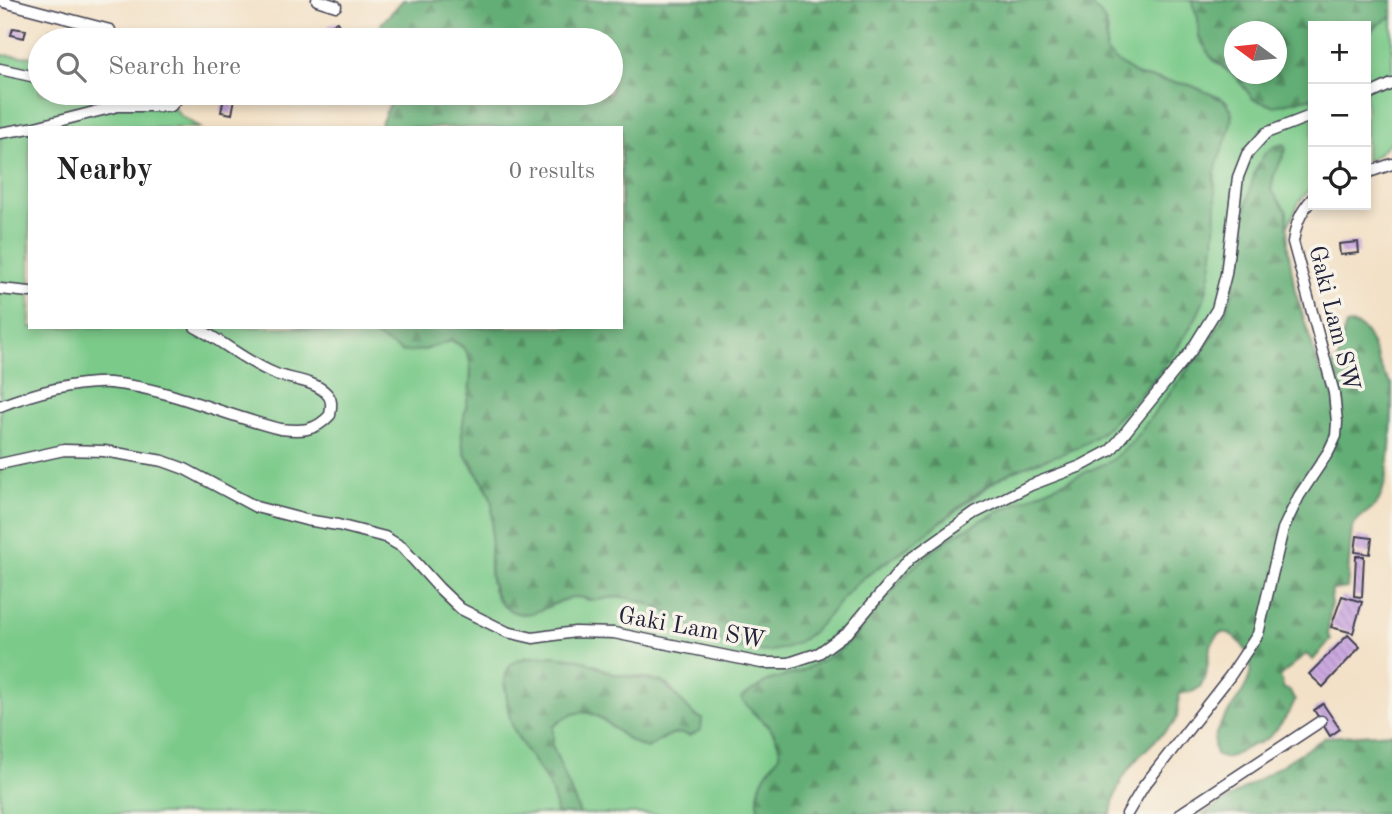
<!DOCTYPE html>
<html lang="en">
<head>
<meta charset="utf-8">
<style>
  :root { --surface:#fff; --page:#f6f6f6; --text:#222; --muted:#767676; --line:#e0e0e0 }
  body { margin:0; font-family:"Old Standard TT",serif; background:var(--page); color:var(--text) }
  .controls { position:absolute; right:21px; top:21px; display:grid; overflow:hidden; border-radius:0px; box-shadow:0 4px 10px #0003 }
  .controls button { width:63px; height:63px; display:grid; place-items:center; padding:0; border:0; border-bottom:2px solid var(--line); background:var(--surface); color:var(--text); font:35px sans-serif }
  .compass { position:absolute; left:1224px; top:21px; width:63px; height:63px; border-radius:50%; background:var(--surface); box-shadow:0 4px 10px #0003; rotate:285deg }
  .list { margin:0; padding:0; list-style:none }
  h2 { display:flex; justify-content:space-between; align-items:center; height:91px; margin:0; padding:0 28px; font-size:30px }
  h2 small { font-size:23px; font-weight:400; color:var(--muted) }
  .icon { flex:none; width:38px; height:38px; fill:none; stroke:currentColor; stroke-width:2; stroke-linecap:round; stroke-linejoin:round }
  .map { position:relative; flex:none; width:1392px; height:814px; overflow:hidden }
  .search { position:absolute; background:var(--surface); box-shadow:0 4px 10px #0003; left:28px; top:28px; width:595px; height:77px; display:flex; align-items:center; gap:18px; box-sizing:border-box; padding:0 24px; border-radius:38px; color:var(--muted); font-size:26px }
  .panel { position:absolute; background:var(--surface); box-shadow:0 4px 10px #0003; left:28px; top:126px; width:595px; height:203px; border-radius:0px }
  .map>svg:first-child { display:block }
</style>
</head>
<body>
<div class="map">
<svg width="1392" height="814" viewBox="0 0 1392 814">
  <defs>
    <pattern id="forest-firs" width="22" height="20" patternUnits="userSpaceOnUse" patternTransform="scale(1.75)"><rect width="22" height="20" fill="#64ae76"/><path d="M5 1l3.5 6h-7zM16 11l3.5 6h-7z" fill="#528d62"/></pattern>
    <pattern id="building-back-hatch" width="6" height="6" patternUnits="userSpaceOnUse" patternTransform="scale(1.75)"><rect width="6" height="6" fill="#cba9e0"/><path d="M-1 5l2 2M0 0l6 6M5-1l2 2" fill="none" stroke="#ae91c1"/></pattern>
  </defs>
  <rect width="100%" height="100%" fill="#f7f3e8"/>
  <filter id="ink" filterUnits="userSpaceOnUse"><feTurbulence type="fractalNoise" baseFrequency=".0143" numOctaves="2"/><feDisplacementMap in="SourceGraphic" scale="14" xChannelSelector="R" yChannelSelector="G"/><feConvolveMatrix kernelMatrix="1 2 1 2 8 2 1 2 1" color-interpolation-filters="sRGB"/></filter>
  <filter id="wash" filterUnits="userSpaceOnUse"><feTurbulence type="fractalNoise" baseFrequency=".00686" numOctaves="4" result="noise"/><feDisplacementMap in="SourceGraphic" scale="28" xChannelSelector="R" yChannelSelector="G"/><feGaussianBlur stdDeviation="1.57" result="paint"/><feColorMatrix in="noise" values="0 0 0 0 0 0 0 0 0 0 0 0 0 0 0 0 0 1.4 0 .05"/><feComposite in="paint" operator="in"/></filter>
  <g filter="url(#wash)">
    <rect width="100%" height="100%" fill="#f3e1c7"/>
    <g fill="#7bca8a" stroke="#4e7662" stroke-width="2">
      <path d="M1083,0H1191L1198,18L1199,37L1214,61L1236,77L1254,100L1274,106L1313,97V186L1299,202L1287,228C1288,206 1280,206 1271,190L1274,175L1286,150L1244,215L1233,292L1223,319L1209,342L1131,443L1111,461L997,512L949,538L910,570L854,637L836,653L800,672L767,681L742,698C751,717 776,726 780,749C782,761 769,768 764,777C758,788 757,802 759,814H580L553,747V727C597,688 608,738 647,748L672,734L684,733L702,719C688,712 677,698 669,685L643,677L613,674L594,664L504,684C508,698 507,713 513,727C525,757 556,780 556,814H0V55L37,57L40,50V93H161L181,116L200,128H30V327H294C303,329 312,331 321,332C336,333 353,327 368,332C375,335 380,340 387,343C395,347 414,350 423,350C435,349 447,337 458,343C483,358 464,410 462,433C459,464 489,479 492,505C495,533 480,582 502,604C526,629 554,598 576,597C581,597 586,600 591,600C602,600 613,596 623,597C659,603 697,630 729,645L850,590L862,579L904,550L998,479L1022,467L1074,449L1103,432L1142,392L1197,316L1207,289L1214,232L1215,167L1232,115L1228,103L1222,99L1190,85L1139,76L1116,61L1106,52L1108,29L1088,2Z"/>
      <path d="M1392,16V140L1376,156L1366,161V36L1378,25Z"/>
      <path d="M51,28L91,40H45Z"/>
    </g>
    <g fill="url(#forest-firs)" stroke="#436858" stroke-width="2" fill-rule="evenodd">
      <path d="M403,0H1083L1099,12L1106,23V52L1116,61L1139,76L1190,85L1222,99L1231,109C1235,133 1215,155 1214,180C1214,186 1216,193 1216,199C1216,232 1213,269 1204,299C1192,339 1122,422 1086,443C1062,457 1035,460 1011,472C979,488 952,514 924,535C904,550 883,563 863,578C833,602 820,641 777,650C718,662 677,602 621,597C612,596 603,600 594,600C588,600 581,596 574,597C556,599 537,618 517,613C475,602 496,533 492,503C488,478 463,467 462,437C460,410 490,352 451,341L423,350L403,352L368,332L355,330L323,333L295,327H621V128H379L390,103L382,93H611V40H381V24Z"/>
      <path d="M1191,0H1392V16L1378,25L1366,36V26H1313V97L1274,106L1254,100L1236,77L1210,56L1199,37L1198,18ZM1234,32H1276V74H1234Z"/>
      <path d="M1284,144L1286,150L1274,175L1271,190L1287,211L1288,247L1295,291L1321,373L1338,360L1341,341L1346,325C1374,317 1375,372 1392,384C1392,415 1392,476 1378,502C1371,512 1357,516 1352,528L1347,588L1332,590L1328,634L1331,639L1313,660L1306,654L1280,676L1284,689L1289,690L1295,700C1290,713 1277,730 1267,739C1262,743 1257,743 1252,745C1242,750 1215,771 1214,745C1213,711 1278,681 1237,639C1230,633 1226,631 1218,634L1210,647L1206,675L1200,687L1194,691L1179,694L1177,718L1173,724C1145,750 1115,774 1111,814H759C757,802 758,788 764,777C774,758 787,759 774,734C766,720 750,712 741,698L767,681L800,672L836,653L854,637L910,570L949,538L997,512L1111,461L1131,443L1209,342L1223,319L1233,292L1244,215L1255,171L1265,153L1276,146Z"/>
      <path d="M553,656L580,659L613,674L663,682L695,716L702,718L701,730L690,736C674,728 660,740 647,748C609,738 597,688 553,727V747L580,814H556C556,781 526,757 513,728C508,716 507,702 506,690C505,682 504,672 511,665C521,655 540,657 553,656Z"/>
      <path d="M1392,733V814H1204L1326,737Z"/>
    </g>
    <g id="blocks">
      <g fill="url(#building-back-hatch)">
        <path d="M337,22L344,33L336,39L326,27Z"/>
        <path d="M13,28L26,30L24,38L11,35Z"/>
        <path d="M268,37L288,38V40H267Z"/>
        <path d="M225,93H236L232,114L221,112Z"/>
        <path d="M1358,242L1359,253L1340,255L1339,244Z"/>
        <path d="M1357,536L1372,538L1370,554L1355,552Z"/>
        <path d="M1356,556H1364L1362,597L1354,596Z"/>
        <path d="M1342,596L1362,602L1353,633L1331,627Z"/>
        <path d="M1348,635L1360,647L1323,687L1309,674Z"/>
        <path d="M1323,704L1340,729L1330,736L1314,710Z"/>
      </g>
    </g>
  </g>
  <g filter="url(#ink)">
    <use href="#blocks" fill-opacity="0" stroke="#413f50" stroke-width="2"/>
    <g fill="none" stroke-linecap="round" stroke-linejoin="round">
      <g stroke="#413f50" stroke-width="13">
        <g id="street">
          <path d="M317,0L336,6"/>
          <path d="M0,1L110,30"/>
          <path d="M0,69L40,78"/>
          <path d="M1366,96L1392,84"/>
          <path d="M31,128L118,106H171L178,98L174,93"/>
          <path d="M0,133L30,128"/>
          <path d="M1366,173L1392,164"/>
          <path d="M0,289L30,292"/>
          <path d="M0,406C31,394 76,381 110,383C168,388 223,415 280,429C300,431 315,432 330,415C331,408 333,400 327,394C316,381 292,380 276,374C247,363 223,341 195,327"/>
          <path d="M0,464L64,450L104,451L163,461L185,469L256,507L306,520L338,525L385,537L402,547L439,588L461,609L507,632L533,638L575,632L614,633L761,663H789L819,653L849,631L910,559L975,513L1031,485L1081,466L1111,450L1191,351L1217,309L1226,274L1238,177L1247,154L1266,133L1313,115"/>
          <path d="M1127,814L1143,787L1230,676L1258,634L1283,529L1299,496L1329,451L1336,436L1337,422L1334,393L1293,242C1296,224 1300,212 1313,198"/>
          <path d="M1180,814L1321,721"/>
        </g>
      </g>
      <use href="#street" stroke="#fff" stroke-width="10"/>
    </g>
  </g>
  <g text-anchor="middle" stroke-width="7" stroke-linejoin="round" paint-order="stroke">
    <g font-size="24" fill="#22223b" stroke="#f7f3e8">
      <text transform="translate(1335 318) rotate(76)" y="8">Gaki Lam SW</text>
      <text transform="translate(692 627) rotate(10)" y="8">Gaki Lam SW</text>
    </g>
  </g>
</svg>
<div class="controls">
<button>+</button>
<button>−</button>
<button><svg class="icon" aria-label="locate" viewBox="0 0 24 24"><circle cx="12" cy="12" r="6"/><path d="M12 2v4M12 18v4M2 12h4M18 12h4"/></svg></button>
</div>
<svg class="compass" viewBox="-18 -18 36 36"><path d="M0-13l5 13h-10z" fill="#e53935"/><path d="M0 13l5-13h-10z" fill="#767676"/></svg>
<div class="search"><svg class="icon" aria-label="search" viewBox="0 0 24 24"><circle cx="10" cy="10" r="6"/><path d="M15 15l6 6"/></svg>Search here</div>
<section class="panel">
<h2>Nearby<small>0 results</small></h2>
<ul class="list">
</ul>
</section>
</div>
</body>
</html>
